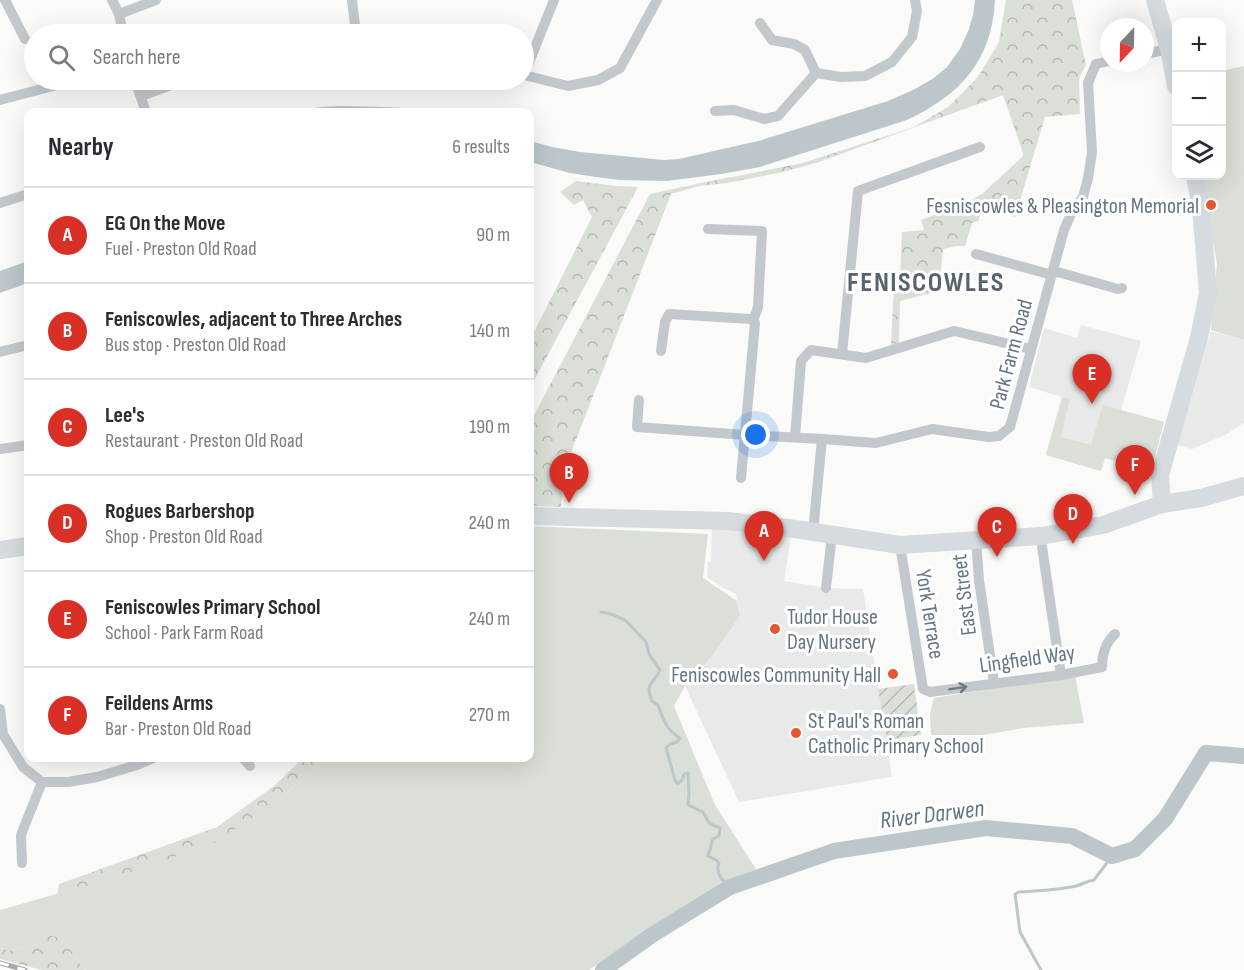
<!DOCTYPE html>
<html lang="en">
<head>
<meta charset="utf-8">
<style>
  :root { --surface:#fff; --page:#f2f2f3; --text:#2b2b33; --muted:#7c7c81; --line:#e1e1e2; --accent:#d93025 }
  body { margin:0; font-family:"Sofia Sans Condensed",sans-serif; background:var(--page); color:var(--text) }
  .controls { position:absolute; right:18px; top:18px; display:grid; overflow:hidden; border-radius:12px; box-shadow:0 6px 24px #0002 }
  .controls button { width:54px; height:54px; display:grid; place-items:center; padding:0; border:0; border-bottom:2px solid var(--line); background:var(--surface); color:var(--text); font:30px sans-serif }
  .compass { position:absolute; left:1100px; top:18px; width:54px; height:54px; border-radius:50%; background:var(--surface); box-shadow:0 6px 24px #0002; rotate:202deg }
  .you { position:absolute; left:756px; top:435px; width:21px; height:21px; margin:-15px; border:4px solid #fff; border-radius:50%; background:#1a73e8; box-shadow:0 0 0 9px #1a73e833 }
  .badge { display:grid; place-items:center; width:39px; height:39px; border-radius:50%; background:var(--accent); color:#fff; font-size:20px; font-weight:700 }
  .pin { position:absolute; translate:-50% -50px; filter:drop-shadow(0 2px 3px #0008) }
  .pin::after { content:''; position:absolute; top:32px; width:21px; height:18px; background:inherit; clip-path:polygon(0 0,100% 0,50% 100%) }
  .list { margin:0; padding:0; list-style:none }
  h2 { display:flex; justify-content:space-between; align-items:center; height:78px; margin:0; padding:0 24px; font-size:26px }
  h2 small { font-size:20px; font-weight:400; color:var(--muted) }
  .list li { display:grid; grid-template-columns:39px 1fr auto; gap:18px; align-items:center; box-sizing:border-box; height:96px; padding:0 24px; border-top:2px solid var(--line) }
  .list b { display:block; font-size:22px; white-space:nowrap }
  .list p { margin:0; font-size:20px; white-space:nowrap; color:var(--muted) }
  .list em { font-size:20px; font-style:normal; color:var(--muted) }
  .icon { flex:none; width:33px; height:33px; fill:none; stroke:currentColor; stroke-width:2; stroke-linecap:round; stroke-linejoin:round }
  .map { position:relative; flex:none; width:1244px; height:970px; overflow:hidden }
  .search { position:absolute; background:var(--surface); box-shadow:0 6px 24px #0002; left:24px; top:24px; width:510px; height:66px; display:flex; align-items:center; gap:15px; box-sizing:border-box; padding:0 21px; border-radius:33px; color:var(--muted); font-size:22px }
  .panel { position:absolute; background:var(--surface); box-shadow:0 6px 24px #0002; left:24px; top:108px; width:510px; height:654px; border-radius:12px }
  .map>svg:first-child { display:block }
</style>
</head>
<body>
<div class="map">
<svg width="1244" height="970" viewBox="0 0 1244 970">
  <defs>
    <pattern id="forest-crowns" width="20" height="18" patternUnits="userSpaceOnUse" patternTransform="scale(1.5)"><rect width="20" height="18" fill="#dadfd7"/><path d="M2 6a3 3 0 1 1 6 0M12 15a3 3 0 1 1 6 0" fill="none" stroke="#b4b9b4"/></pattern>
    <pattern id="garden-furrows" width="10" height="10" patternUnits="userSpaceOnUse" patternTransform="scale(1.5)"><rect width="10" height="10" fill="#dadfd7"/><path d="M-1 1l2-2M0 10L10 0M9 11l2-2" fill="none" stroke="#b4b9b4"/></pattern>
  </defs>
  <rect width="100%" height="100%" fill="#fafaf8"/>
  <g fill="#e8e9e9">
    <path d="M1081,325L1141,341L1121,410L1164,422L1151,471L1105,458L1101,471L1046,455L1062,397L1029,387L1044,328L1077,338Z"/>
    <path d="M1211,331L1244,340V423L1225,435L1192,449L1177,445Z"/>
    <path d="M712,525L791,537L784,581L827,588L863,589L892,777L739,802L685,686L712,655L740,616L736,594L723,588L707,577L708,562H711Z"/>
  </g>
  <g fill="#dadfd7">
    <path d="M1244,66V340L1211,330L1217,264L1201,176H1222V71Z"/>
    <path d="M1062,397L1070,399L1061,437L1091,445L1103,405L1164,422L1151,471L1105,458L1101,471L1046,455Z"/>
    <path d="M530,526L708,534L703,578L737,601L740,616L712,656L685,686L674,706L715,805L756,869L736,877L660,921L589,970H86L84,969L62,938L46,935L41,943L10,951L0,948V910L120,876L274,804L325,758H530V560L531,556Z"/>
    <path d="M1075,675L1084,723L1023,728L983,735H931L930,714L934,698Z"/>
  </g>
  <g fill="url(#forest-crowns)">
    <path d="M1006,0H1072L1086,65L1079,78L1080,114L1045,117L1015,217L983,209L978,221L972,223L965,246H956L943,249L939,291L900,301L899,343L891,345L893,303L894,292L900,278L902,232L924,230L921,220L970,201L982,194L1023,156V153L1003,95L816,163L783,172L727,183L699,186L671,194L564,471L561,507L530,506V423L650,194L701,183L803,163L914,127L948,107L978,77L999,42Z"/>
    <path d="M576,181L617,186L638,187L530,388V340L592,217L583,200L574,205L560,192Z"/>
    <path d="M303,758H325L274,804L212,844L120,876L57,895L59,884L217,827L274,786Z"/>
    <path d="M46,935L62,938L84,969L86,970H42L0,959V948L10,951L41,943Z"/>
  </g>
  <path fill="url(#garden-furrows)" d="M914,684L921,735L887,740L878,689Z"/>
  <g fill="#bbc7cb">
    <path d="M975,0H995C992,61 960,95 907,120L760,167L721,174L667,181L620,180L596,177L570,173L530,162V141L552,147L580,152L664,160L679,159L758,141L888,101L915,89L934,78L947,67L960,49L969,29L973,15Z"/>
    <path d="M341,106C372,107 404,106 434,112H300L320,107Z"/>
    <path d="M28,261V283L0,293V271Z"/>
  </g>
  <g fill="none" stroke-linecap="round" stroke-linejoin="round">
    <g stroke="#bbc7cb" stroke-width="3">
      <path d="M601,612L611,614L625,620L632,627L646,642L649,654L660,670C654,684 644,682 652,701L658,705C663,719 666,730 680,738L677,742L670,744L666,748L675,780L678,784L682,780L684,774L688,773L689,794L688,805L703,812L710,824L720,828L719,836L713,839L708,856L716,860L719,863C715,873 722,881 730,887"/>
      <path d="M1041,970L1020,932L1015,894L1019,892C1038,891 1058,890 1076,886C1083,884 1087,881 1094,880L1112,856"/>
    </g>
    <path stroke="#bbc7cb" stroke-width="16" d="M603,970L652,935L730,887L834,851L986,828L1072,836L1112,856L1135,849L1165,819L1206,753L1244,756"/>
    <g stroke="#c3c8cc" stroke-width="10">
      <path d="M5,0L25,39"/>
      <path d="M112,0L119,14L123,34"/>
      <path d="M352,0L356,34"/>
      <path d="M119,14L156,0"/>
      <path d="M760,23L772,40L794,44L805,50L816,73"/>
      <path d="M1145,54L1169,49"/>
      <path d="M524,75L568,86L598,80L620,68L657,0"/>
      <path d="M524,75L554,0"/>
      <path d="M135,80L146,112"/>
      <path d="M141,96L185,80"/>
      <path d="M0,100L76,80"/>
      <path d="M715,111L734,110L764,119L778,116L816,73L841,77L865,76L892,62L912,37L917,11L915,0"/>
      <path d="M0,203L28,194"/>
      <path d="M708,229L762,231L758,307L753,321"/>
      <path d="M976,254L1052,275"/>
      <path d="M1054,271L1118,289L1122,288"/>
      <path d="M661,351L665,322L669,314L751,319L755,323L741,478"/>
      <path d="M0,352L28,345"/>
      <path d="M842,354L858,191L980,147"/>
      <path d="M639,400L637,427L746,435L822,439"/>
      <path d="M795,437L801,361L811,350L866,358L954,331L1031,349"/>
      <path d="M0,449L28,445"/>
      <path d="M813,532L822,439L876,443L932,429L989,437L999,436L1010,427L1064,230L1071,214L1083,197L1088,178L1092,152L1088,83L1096,64L1109,61"/>
      <path d="M976,539L979,580L994,683"/>
      <path d="M900,545L923,689L930,692L1061,675L1102,667C1102,654 1105,643 1115,634"/>
      <path d="M1042,547L1061,675"/>
      <path d="M826,588L832,535"/>
      <path d="M0,709L3,734L23,767L42,782H68L97,777L137,765L154,758"/>
      <path d="M243,758L250,766"/>
      <path d="M22,863L21,835L42,782"/>
    </g>
    <g stroke="#d6dbdf" stroke-width="18">
      <path d="M1155,0L1169,49L1176,86"/>
      <path d="M1162,504L1160,475L1199,338L1208,293L1201,208L1195,176"/>
      <path d="M530,516L728,521L788,528L900,545L1041,536L1103,525L1162,504L1201,498L1244,486"/>
      <path d="M0,550L28,546"/>
    </g>
    <g stroke="#a2aab0" stroke-width="5">
      <path id="rail" d="M0,963L25,970"/>
    </g>
    <use href="#rail" stroke="#fff" stroke-width="3" stroke-dasharray="9" stroke-linecap="butt"/>
  </g>
  <defs><path id="oneway-shaft" d="M-6 0H5M1.5-3L5.5 0L1.5 3" fill="none" stroke-width="1.6" stroke-linecap="round" stroke-linejoin="round" transform="scale(1.5)"/></defs>
  <use stroke="#6a7a87" href="#oneway-shaft" transform="translate(958 688) rotate(-9)"/>
  <g fill="#e4572e" stroke="#fff" stroke-width="2">
    <circle cx="1211" cy="205" r="6"/>
    <circle cx="775" cy="629" r="6"/>
    <circle cx="893" cy="674" r="6"/>
    <circle cx="796" cy="733" r="6"/>
  </g>
  <g text-anchor="middle" stroke-width="6" stroke-linejoin="round" paint-order="stroke">
    <g font-size="22" fill="#657683" stroke="#fff" text-anchor="end">
      <text x="1199" y="213">Fesniscowles &amp; Pleasington Memorial</text>
      <text x="787" y="624" text-anchor="start">Tudor House<tspan x="787" dy="25">Day Nursery</tspan></text>
      <text x="881" y="682">Feniscowles Community Hall</text>
      <text x="808" y="728" text-anchor="start">St Paul's Roman<tspan x="808" dy="25">Catholic Primary School</tspan></text>
    </g>
    <g font-size="22" fill="#657683" stroke="#fff">
      <text transform="translate(1010 354) rotate(-75)" y="8">Park Farm Road</text>
      <text transform="translate(963 595) rotate(-97)" y="8">East Street</text>
      <text transform="translate(931 614) rotate(81)" y="8">York Terrace</text>
      <text transform="translate(1027 658) rotate(-8)" y="8">Lingfield Way</text>
    </g>
    <g font-size="24" font-style="italic" fill="#60757c" stroke="#fff">
      <text transform="translate(932 814) rotate(-7)" y="8">River Darwen</text>
    </g>
    <g font-size="28" font-weight="bold" letter-spacing="1.5" fill="#57646e" stroke="#fff">
      <text x="926" y="291">FENISCOWLES</text>
    </g>
  </g>
</svg>
<div class="controls">
<button>+</button>
<button>−</button>
<button><svg class="icon" aria-label="layers" viewBox="0 0 24 24"><path d="M12 4l9 5-9 5-9-5zM3 14l9 5 9-5"/></svg></button>
</div>
<svg class="compass" viewBox="-18 -18 36 36"><path d="M0-13l5 13h-10z" fill="#e53935"/><path d="M0 13l5-13h-10z" fill="#7c7c81"/></svg>
<div class="you"></div>
<div class="pin badge" style="left:764px;top:561px">A</div>
<div class="pin badge" style="left:569px;top:503px">B</div>
<div class="pin badge" style="left:997px;top:557px">C</div>
<div class="pin badge" style="left:1073px;top:544px">D</div>
<div class="pin badge" style="left:1092px;top:404px">E</div>
<div class="pin badge" style="left:1135px;top:495px">F</div>
<div class="search"><svg class="icon" aria-label="search" viewBox="0 0 24 24"><circle cx="10" cy="10" r="6"/><path d="M15 15l6 6"/></svg>Search here</div>
<section class="panel">
<h2>Nearby<small>6 results</small></h2>
<ul class="list">
<li><span class="badge">A</span><div><b>EG On the Move</b><p>Fuel · Preston Old Road</p></div><em>90 m</em></li>
<li><span class="badge">B</span><div><b>Feniscowles, adjacent to Three Arches</b><p>Bus stop · Preston Old Road</p></div><em>140 m</em></li>
<li><span class="badge">C</span><div><b>Lee's</b><p>Restaurant · Preston Old Road</p></div><em>190 m</em></li>
<li><span class="badge">D</span><div><b>Rogues Barbershop</b><p>Shop · Preston Old Road</p></div><em>240 m</em></li>
<li><span class="badge">E</span><div><b>Feniscowles Primary School</b><p>School · Park Farm Road</p></div><em>240 m</em></li>
<li><span class="badge">F</span><div><b>Feildens Arms</b><p>Bar · Preston Old Road</p></div><em>270 m</em></li>
</ul>
</section>
</div>
</body>
</html>
